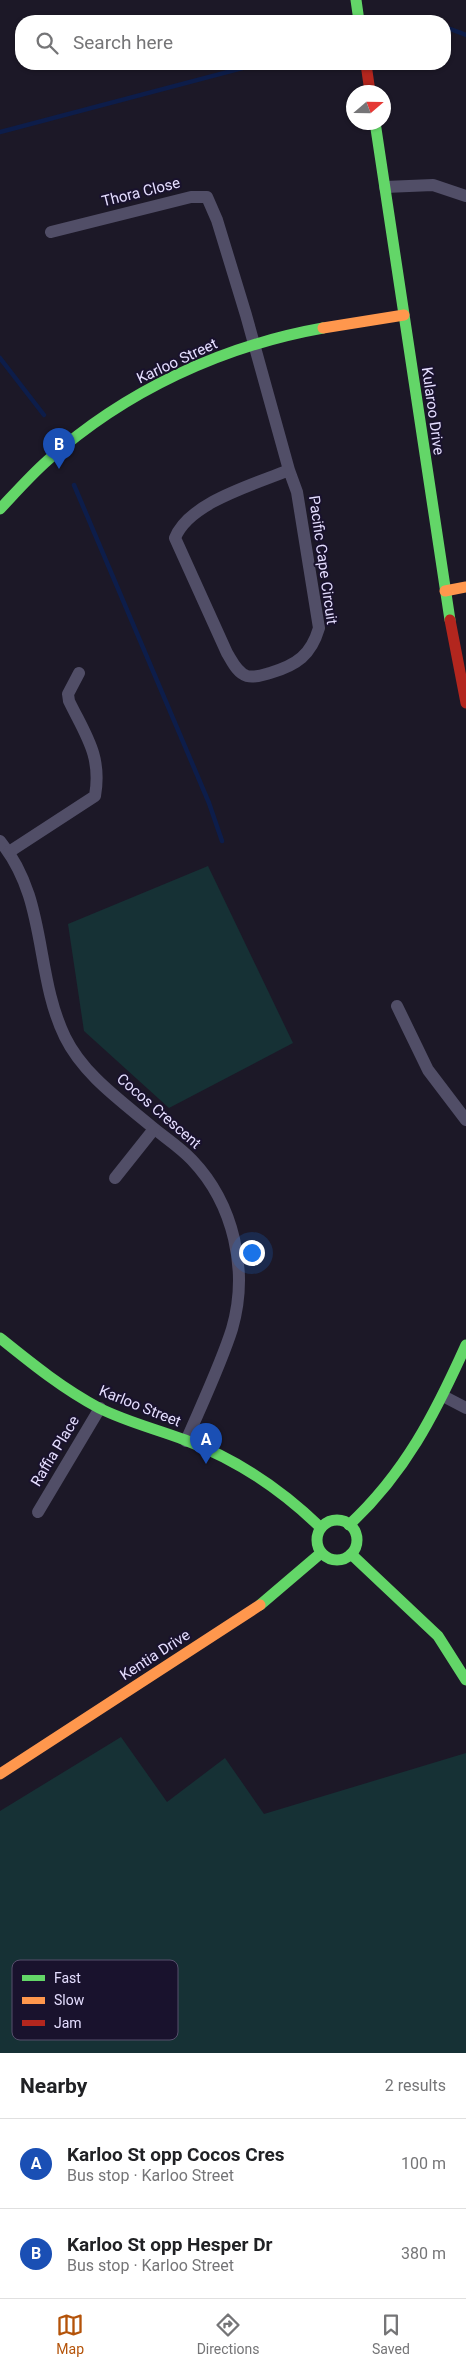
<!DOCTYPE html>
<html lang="en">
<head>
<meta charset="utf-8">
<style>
  :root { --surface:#fff; --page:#f6f6f6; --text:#202124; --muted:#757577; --line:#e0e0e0; --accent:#b45309 }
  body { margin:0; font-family:Roboto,sans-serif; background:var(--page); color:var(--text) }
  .compass { position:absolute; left:346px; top:85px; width:45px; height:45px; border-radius:50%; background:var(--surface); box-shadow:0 1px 4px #0004; rotate:70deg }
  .you { position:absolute; left:251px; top:1252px; width:18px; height:18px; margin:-12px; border:4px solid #fff; border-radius:50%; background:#1a73e8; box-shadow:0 0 0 8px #1a73e833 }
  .badge { display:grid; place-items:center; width:32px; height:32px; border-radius:50%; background:var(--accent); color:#fff; font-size:16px; font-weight:700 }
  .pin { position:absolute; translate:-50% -41px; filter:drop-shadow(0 1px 2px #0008) }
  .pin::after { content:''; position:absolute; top:26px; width:18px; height:15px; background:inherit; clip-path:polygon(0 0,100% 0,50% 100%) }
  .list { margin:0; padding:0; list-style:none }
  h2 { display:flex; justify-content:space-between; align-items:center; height:65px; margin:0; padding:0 20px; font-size:21px }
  h2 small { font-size:16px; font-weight:400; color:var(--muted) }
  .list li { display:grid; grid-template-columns:32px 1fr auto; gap:15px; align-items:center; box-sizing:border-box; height:90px; padding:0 20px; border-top:1px solid var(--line) }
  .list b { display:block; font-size:19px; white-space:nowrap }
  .list p { margin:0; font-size:16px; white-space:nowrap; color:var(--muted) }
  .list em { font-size:16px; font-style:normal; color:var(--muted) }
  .icon { flex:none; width:28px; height:28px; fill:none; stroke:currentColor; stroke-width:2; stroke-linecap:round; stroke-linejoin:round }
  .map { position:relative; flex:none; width:466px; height:2053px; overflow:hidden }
  .search { position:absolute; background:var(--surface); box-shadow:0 1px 4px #0004; left:15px; right:15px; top:15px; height:55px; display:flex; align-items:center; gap:12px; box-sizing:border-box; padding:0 18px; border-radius:20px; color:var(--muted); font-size:19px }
  .sheet { height:245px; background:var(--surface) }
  nav { display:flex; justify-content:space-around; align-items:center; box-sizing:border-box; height:70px; border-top:1px solid var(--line); background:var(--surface); font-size:14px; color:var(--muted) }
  nav a { display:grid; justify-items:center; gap:2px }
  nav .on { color:var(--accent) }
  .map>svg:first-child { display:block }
</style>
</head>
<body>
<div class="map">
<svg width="466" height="2053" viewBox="0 0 466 2053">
  <rect width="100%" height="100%" fill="#1c1827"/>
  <g fill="#163135">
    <path d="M208,866L293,1043L169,1108L84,1031L68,924Z"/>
    <path d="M121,1737L167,1802L225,1758L264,1814L466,1753V2053H0V1811Z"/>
  </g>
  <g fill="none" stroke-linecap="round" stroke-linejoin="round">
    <g stroke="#0d1d4a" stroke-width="4.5">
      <path d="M445,27L466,35"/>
      <path d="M0,132L258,64"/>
      <path d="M0,358L44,415"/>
      <path d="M74,485L209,803L222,841"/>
    </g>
    <g stroke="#514e67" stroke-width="12">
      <path d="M385,187L433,185L466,196"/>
      <path d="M51,232L191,197H207L217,220L246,315L289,470C256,484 189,502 175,538L227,653C232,661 237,673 247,676C255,678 263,675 270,673C297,665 311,655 319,628L297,492L289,470"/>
      <path d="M0,841C48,899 34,973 65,1037C83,1074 120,1100 151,1126C164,1137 180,1147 192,1160C234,1204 249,1271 232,1329C221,1364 201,1406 186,1441"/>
      <path d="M9,852L95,796C102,756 86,736 69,701L68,694L79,673"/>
      <path d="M397,1006L428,1070L466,1120"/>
      <path d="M115,1178L154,1129"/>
      <path d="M443,1396L466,1408"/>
      <path d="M38,1512L100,1408"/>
    </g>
    <g stroke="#63d668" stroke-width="11">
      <path d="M356,0L359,21"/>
      <path d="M375,122L450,620"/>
      <path d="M0,509C16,492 31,475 48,460C125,391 222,346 323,328"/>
      <path d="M0,1338C31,1363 63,1389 99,1408C127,1422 156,1429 185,1440C236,1459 282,1490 321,1528"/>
      <circle cx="337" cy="1540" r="20"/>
      <path d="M349,1525C405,1473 435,1414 466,1345"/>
      <path d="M351,1554L438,1636L466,1680"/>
      <path d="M260,1605L321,1553"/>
    </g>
    <g stroke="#ff974d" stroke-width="11">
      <path d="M323,328L404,315"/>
      <path d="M445,591L466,587"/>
      <path d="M0,1774L260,1605"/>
    </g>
    <g stroke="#b3261e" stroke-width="11">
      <path d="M366,64L370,92"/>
      <path d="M450,620L466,703"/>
    </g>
  </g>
  <g text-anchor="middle" stroke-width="4" stroke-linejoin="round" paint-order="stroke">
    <g font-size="15" fill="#e5deff" stroke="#19122d">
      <text transform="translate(141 192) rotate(-14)" y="5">Thora Close</text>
      <text transform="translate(177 361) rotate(-25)" y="5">Karloo Street</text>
      <text transform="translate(433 411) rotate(82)" y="5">Kularoo Drive</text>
      <text transform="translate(323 560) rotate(82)" y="5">Pacific Cape Circuit</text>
      <text transform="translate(159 1111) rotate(41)" y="5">Cocos Crescent</text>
      <text transform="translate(140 1406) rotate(22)" y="5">Karloo Street</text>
      <text transform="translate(55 1451) rotate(-59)" y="5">Raffia Place</text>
      <text transform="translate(155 1655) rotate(-33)" y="5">Kentia Drive</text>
    </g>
  </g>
  <rect x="12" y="1960" width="166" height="80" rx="8" fill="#19122d" stroke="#564f6c" stroke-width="1"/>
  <rect x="22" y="1975" width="23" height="6" fill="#63d668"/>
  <rect x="22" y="1997" width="23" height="7" fill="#ff974d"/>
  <rect x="22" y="2020" width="23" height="6" fill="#b3261e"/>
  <g font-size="14" fill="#e5deff">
    <text x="54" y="1983">Fast</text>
    <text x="54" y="2005">Slow</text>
    <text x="54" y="2028">Jam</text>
  </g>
</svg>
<svg class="compass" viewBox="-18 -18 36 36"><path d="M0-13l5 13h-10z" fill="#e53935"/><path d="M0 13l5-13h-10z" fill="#757577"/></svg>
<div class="you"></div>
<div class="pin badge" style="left:206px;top:1464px;background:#1a4fb4">A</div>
<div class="pin badge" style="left:59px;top:469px;background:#1a4fb4">B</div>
<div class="search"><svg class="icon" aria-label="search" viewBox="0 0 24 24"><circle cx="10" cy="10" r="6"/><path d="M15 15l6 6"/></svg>Search here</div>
</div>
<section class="sheet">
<h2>Nearby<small>2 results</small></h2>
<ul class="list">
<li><span class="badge" style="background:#1a4fb4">A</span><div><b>Karloo St opp Cocos Cres</b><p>Bus stop · Karloo Street</p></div><em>100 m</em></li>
<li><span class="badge" style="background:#1a4fb4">B</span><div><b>Karloo St opp Hesper Dr</b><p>Bus stop · Karloo Street</p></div><em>380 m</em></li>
</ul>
</section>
<nav>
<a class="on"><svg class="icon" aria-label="map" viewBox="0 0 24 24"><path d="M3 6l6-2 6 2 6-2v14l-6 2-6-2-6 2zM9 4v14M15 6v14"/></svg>Map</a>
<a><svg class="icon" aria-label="directions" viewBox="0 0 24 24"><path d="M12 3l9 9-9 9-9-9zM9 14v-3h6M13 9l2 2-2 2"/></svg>Directions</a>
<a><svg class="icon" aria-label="saved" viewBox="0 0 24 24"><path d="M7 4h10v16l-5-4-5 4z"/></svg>Saved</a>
</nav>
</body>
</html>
